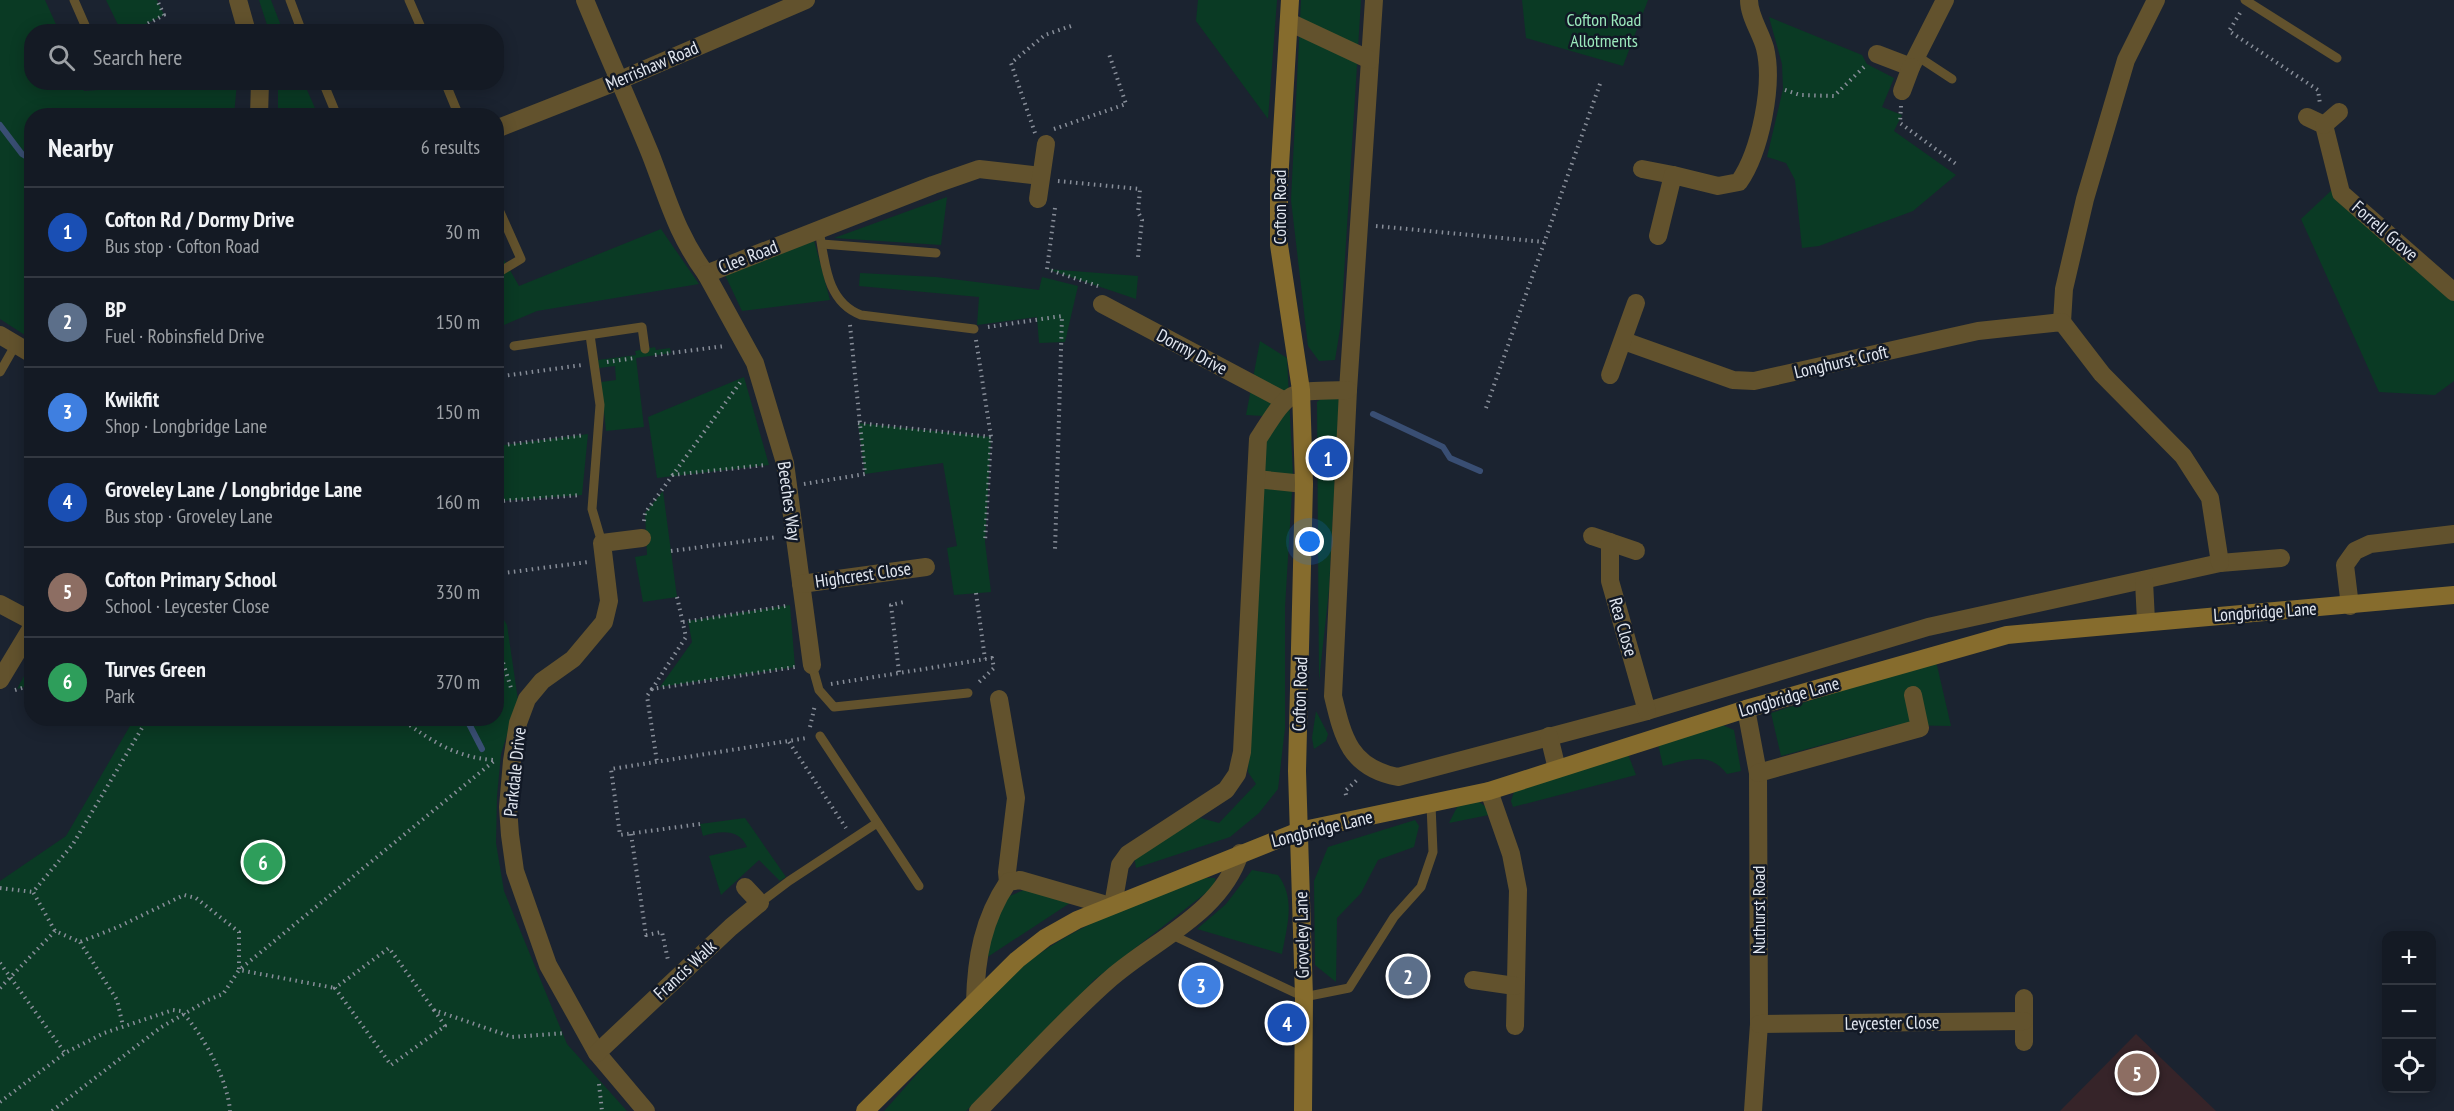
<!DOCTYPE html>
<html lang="en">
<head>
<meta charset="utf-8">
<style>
  :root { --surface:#141a24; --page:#212731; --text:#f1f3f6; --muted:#9da1a6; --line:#333841; --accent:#7c3aed }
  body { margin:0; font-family:"PT Sans Narrow",sans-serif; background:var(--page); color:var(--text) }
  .controls { position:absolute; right:18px; bottom:18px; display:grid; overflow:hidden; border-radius:12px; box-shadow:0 3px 15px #0003 }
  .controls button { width:54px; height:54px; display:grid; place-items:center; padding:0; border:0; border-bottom:2px solid var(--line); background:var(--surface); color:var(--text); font:30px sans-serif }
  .you { position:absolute; left:1310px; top:542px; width:21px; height:21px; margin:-15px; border:4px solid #fff; border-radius:50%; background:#1a73e8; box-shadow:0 0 0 9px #1a73e833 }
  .badge { display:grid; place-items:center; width:39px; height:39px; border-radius:50%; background:var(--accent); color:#fff; font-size:20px; font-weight:700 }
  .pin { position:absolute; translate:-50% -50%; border:3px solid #fff; box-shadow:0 2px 6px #0006 }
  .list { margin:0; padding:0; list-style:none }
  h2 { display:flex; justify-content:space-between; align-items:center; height:78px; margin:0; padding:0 24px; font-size:26px }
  h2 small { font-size:20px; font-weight:400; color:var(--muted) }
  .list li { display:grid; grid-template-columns:39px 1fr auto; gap:18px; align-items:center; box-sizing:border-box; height:90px; padding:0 24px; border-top:2px solid var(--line) }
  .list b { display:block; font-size:22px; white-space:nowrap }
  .list p { margin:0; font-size:20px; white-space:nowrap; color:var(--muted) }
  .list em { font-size:20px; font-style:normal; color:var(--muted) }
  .icon { flex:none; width:33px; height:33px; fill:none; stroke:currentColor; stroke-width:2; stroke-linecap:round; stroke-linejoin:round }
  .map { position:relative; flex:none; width:2454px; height:1111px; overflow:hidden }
  .search { position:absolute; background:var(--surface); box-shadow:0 3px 15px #0003; left:24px; top:24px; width:480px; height:66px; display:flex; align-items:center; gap:15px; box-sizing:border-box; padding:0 21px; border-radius:24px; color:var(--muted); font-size:22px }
  .panel { position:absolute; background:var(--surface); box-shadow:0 3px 15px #0003; left:24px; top:108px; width:480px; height:618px; border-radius:24px }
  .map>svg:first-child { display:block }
</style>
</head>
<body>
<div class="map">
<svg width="2454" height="1111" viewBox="0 0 2454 1111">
  <rect width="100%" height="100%" fill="#1b2330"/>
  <path fill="#362429" d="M2136,1034L2216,1111H2060Z"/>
  <g fill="#0a3a24">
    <path d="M0,0H45L59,31L32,32V82L80,83L84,91L197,83H237L234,115L32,116L31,339L0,319Z"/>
    <path d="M106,0H157L164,15L132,31H121Z"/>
    <path d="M259,0H271L283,31H269Z"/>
    <path d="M1198,0H1277L1268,119L1196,21Z"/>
    <path d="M1301,0H1361L1341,323L1335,360L1319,361L1308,346L1291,200Z"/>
    <path d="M1522,0H1648L1623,66L1526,38Z"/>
    <path d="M1769,17L1862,55L1867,64L1894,78L1882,107L1902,115L1894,131L1956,175L1913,211L1819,246L1802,248L1795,180L1786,163L1767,157L1783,89L1782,64Z"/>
    <path d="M278,83H304L318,115H278Z"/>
    <path d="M2334,188L2341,203L2454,301V381L2435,395L2379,392L2301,219Z"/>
    <path d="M947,197L941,245L834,238Z"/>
    <path d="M661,229L699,284L537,311L497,328L496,246L519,286Z"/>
    <path d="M814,240L830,300L742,311L725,275Z"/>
    <path d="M1047,269L1138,276L1136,299Z"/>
    <path d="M860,273L936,277L1039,290L1042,277L1078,286L1065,342L1039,343L1037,317L977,325L979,297L859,286Z"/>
    <path d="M1260,341L1287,358L1293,475L1285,607V728L1278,789L1259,813L1230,837L1136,868L1134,856L1197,817L1219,823L1256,784L1248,772L1263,416L1246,415Z"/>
    <path d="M655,347L656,350L670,348L671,353L636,358L644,427L606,431L601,382L616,380L615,366L599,368L598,360L636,355L635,351Z"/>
    <path d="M744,377L769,465L657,478L648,417Z"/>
    <path d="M1325,395L1334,396L1339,400L1329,590L1319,681L1317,402Z"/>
    <path d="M858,423L991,437L985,542L991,592L954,595L947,548L957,546L943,463L865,474Z"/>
    <path d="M588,434L582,495L501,501L497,493V446Z"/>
    <path d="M663,491L677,597L643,602L635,557L647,555L645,513Z"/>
    <path d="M790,605L795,667L660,687L692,642L688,621Z"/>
    <path d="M497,608L507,625L518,700L501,754L497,796L496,843L504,891L567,1044L627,1111H0V881L66,836L134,719L496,718Z"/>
    <path d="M1936,661L1951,726L1896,725L1781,756L1771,713Z"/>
    <path d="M31,663V685L17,689Z"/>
    <path d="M1316,711L1328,734L1326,741L1314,749L1312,738Z"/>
    <path d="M1718,723L1734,730L1741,771L1727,774C1710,751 1687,760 1663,766L1658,744Z"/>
    <path d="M1628,754L1636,775L1513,807L1511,801L1514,792Z"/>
    <path d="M1478,801L1486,807L1489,815L1449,823L1457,807Z"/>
    <path d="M745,818L786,877L780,881L759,860L721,895L709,856L747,847C739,828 720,831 703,836L700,824Z"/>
    <path d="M1415,820L1419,826L1414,847L1378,860L1361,893L1337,918L1336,982L1315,965L1314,881L1328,847Z"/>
    <path d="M1252,870L1278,875C1296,899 1287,926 1282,954L1197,929L1226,904Z"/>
    <path d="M1205,878H1215L1216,885L1093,981L1072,1006L966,1111H884C930,1061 983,992 1039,954C1089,920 1147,897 1205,878Z"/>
    <path d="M1026,889L1070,903L980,962L1005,898Z"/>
  </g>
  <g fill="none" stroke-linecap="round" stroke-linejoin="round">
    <g stroke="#394e73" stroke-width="6">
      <path d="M0,125L22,154L32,160"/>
      <path d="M1373,414L1443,447L1450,458L1480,471"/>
      <path d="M466,718L482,749"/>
    </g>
    <g stroke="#888e99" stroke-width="4" stroke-dasharray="1.5 4.5" stroke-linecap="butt">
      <path d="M2240,13L2229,31L2318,90L2320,104"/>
      <path d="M132,32L164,15L157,0"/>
      <path d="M1785,90L1800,95L1834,96L1866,65"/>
      <path d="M1901,106L1900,123L1956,164"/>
      <path d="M1054,129L1126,104L1109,54"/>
      <path d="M1035,133L1011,63L1045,35L1071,26"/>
      <path d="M1058,181L1140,189L1138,212L1142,220L1138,257"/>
      <path d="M1055,208L1047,269L1098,286"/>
      <path d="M1376,226L1544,242"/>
      <path d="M988,327L1062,316L1055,550"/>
      <path d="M976,340L991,437L985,542"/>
      <path d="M655,355L725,346"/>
      <path d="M607,362L635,358"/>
      <path d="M496,377L582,365"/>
      <path d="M1486,408L1601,81"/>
      <path d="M858,423L991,437"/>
      <path d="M496,446L585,435"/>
      <path d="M672,475L766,465"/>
      <path d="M804,484L865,474L850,325"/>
      <path d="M496,493L501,501L581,495"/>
      <path d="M644,521L645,513L742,380"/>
      <path d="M671,551L777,537"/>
      <path d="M496,574L588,562"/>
      <path d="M976,593L985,659"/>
      <path d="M677,597L686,637L652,689L795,667"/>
      <path d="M683,622L786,606"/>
      <path d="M496,640L511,688"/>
      <path d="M899,672L891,605L904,602"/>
      <path d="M831,684L992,658L994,668L977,684"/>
      <path d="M652,689L647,696L657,762"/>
      <path d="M15,690L32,685"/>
      <path d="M148,718L73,844L33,892L55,931L80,942L118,927L184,895L196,898L239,932V970L335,988"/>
      <path d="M400,718C431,741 455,757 493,760"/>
      <path d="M810,727L815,705"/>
      <path d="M789,742L846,828"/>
      <path d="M1346,795L1345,791L1357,780"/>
      <path d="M700,824L620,835L611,769L807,738"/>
      <path d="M631,834L646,935L662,932L668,960"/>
      <path d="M0,888L33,892"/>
      <path d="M80,942L117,1000L123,1026"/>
      <path d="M0,963L65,1053"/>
      <path d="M0,988L55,931"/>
      <path d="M434,1010L445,1026L391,1065L335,988L389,948L434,1010L512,1037L566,1033"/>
      <path d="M599,1084L602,1111"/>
      <path d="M0,1102L65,1053L104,1033L173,1010L181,1011C203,1034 228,1080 230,1111"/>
      <path d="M52,1111L160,1028L208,1000L223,994L239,970L494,761"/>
    </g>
    <g stroke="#62522d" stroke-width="9">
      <path d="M74,0L88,32"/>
      <path d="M290,0L302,32"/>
      <path d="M409,0L423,32"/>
      <path d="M2245,0L2337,58"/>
      <path d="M1917,56L1952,79"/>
      <path d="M323,82L337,116"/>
      <path d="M445,82L459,116"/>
      <path d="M496,203L521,259L496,274"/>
      <path d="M819,230C825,262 826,302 861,315L974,329"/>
      <path d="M822,244L936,253"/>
      <path d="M590,335L600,405L592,509L602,543"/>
      <path d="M514,346L642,327L645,349"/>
      <path d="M0,372L16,344"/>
      <path d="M812,665L819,690L834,707L968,693"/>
      <path d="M820,736L919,886"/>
      <path d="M760,903L789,881L877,823"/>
      <path d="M1170,934L1304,997L1349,988L1394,917L1421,887L1433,852L1431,805"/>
    </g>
    <g stroke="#62522d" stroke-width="18">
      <path d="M238,0L247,32"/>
      <path d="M585,0C606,51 629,102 650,153C668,199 676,233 706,274L933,185L979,169L1041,176"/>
      <path d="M1374,0L1348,390L1333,696C1343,738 1350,768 1398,777L1647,711L1928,627L2220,563L2281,558"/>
      <path d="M1289,22L1370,60"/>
      <path d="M1877,54L1911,67L1945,0"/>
      <path d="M1902,91L1911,67"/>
      <path d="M259,116L260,82"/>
      <path d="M2307,117L2324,125L2341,193L2454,292"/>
      <path d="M2324,125L2339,112"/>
      <path d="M496,129L618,81L806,0"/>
      <path d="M1642,169L1673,175"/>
      <path d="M1038,199L1046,144"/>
      <path d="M1658,236L1673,175L1718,186L1739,182C1760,152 1774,85 1765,48C1761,33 1749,16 1749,0"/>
      <path d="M706,274L755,363L785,463L812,665"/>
      <path d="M1102,304L1283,400"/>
      <path d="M2062,322L2064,289L2085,199L2126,60L2156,0"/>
      <path d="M0,335L32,354"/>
      <path d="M1624,341L1733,380L1754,381L1978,331L2062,322L2102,374L2183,456L2210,498L2220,563"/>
      <path d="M1610,375L1636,303"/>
      <path d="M1256,479L1304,484"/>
      <path d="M1592,536L1636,551"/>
      <path d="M642,538L602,543L609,601L604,622L573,659L542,681L527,699L518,723L512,761L508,807L510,835L515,871L548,965L597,1053L646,1111"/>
      <path d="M1610,542V581L1647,711"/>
      <path d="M2144,581L2146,621"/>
      <path d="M801,584L926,567"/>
      <path d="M0,604L32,621"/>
      <path d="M2350,606L2345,565L2355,551L2370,544L2454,534"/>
      <path d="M0,680L32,627"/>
      <path d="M999,699L1016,798L1007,872L1008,882"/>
      <path d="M1746,709L1758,773L1759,1024L1753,1111"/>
      <path d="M1549,736L1557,769"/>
      <path d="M1758,773L1920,728L1913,695"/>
      <path d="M1489,791L1511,854L1518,890L1515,1026"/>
      <path d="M1113,905L1120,865L1128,854L1226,790L1237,774L1242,752L1258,439C1291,388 1287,391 1348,390"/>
      <path d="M1473,980L1515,986"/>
      <path d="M2024,998V1042"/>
      <path d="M975,1002C976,958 983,919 1008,882L1020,880L1110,906"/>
      <path d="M1759,1024L2024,1021"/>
      <path d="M597,1053L731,927L760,903L745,887"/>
      <path d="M978,1111C1022,1067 1064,1019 1111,978C1156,939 1221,913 1240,853"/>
    </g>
    <g stroke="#866c2d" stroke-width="18">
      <path d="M1290,0L1279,182V245L1301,390L1304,484L1297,771L1304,997L1303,1111"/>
      <path d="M865,1111L1017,960L1045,938L1077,920L1299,831L1489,791L1746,709L2007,635L2454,595"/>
    </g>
  </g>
  <g text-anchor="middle" stroke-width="5" stroke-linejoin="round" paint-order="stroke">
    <g font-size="18" fill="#9be8bc" stroke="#121926">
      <text x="1604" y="26">Cofton Road<tspan x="1604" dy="21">Allotments</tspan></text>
    </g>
    <g font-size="18" fill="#e2e7f0" stroke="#121926">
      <text transform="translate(652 66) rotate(-23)" y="6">Merrishaw Road</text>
      <text transform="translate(1280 207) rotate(-90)" y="6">Cofton Road</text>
      <text transform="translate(2385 231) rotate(41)" y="6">Forrell Grove</text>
      <text transform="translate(748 257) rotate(-21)" y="6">Clee Road</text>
      <text transform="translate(1192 352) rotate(28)" y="6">Dormy Drive</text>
      <text transform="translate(1841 362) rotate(-13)" y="6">Longhurst Croft</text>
      <text transform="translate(789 501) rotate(82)" y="6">Beeches Way</text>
      <text transform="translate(863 575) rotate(-8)" y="6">Highcrest Close</text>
      <text transform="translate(2265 612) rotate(-4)" y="6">Longbridge Lane</text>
      <text transform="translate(1623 627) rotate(74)" y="6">Rea Close</text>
      <text transform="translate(1300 694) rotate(-88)" y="6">Cofton Road</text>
      <text transform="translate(1789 697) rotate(-16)" y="6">Longbridge Lane</text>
      <text transform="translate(515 772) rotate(-84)" y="6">Parkdale Drive</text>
      <text transform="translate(1322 829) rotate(-14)" y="6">Longbridge Lane</text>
      <text transform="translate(1759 910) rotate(-90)" y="6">Nuthurst Road</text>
      <text transform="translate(1302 935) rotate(-91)" y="6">Groveley Lane</text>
      <text transform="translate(685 970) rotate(-43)" y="6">Francis Walk</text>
      <text transform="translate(1892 1023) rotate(-1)" y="6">Leycester Close</text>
    </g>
  </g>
</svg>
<div class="controls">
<button>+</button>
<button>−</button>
<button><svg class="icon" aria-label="locate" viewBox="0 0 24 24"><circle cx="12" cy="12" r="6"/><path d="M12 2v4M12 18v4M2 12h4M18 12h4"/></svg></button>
</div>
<div class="you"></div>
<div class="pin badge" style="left:1328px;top:458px;background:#1a4fb4">1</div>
<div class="pin badge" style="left:1408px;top:976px;background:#5c6f8a">2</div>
<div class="pin badge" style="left:1201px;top:985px;background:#3f7fe0">3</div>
<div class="pin badge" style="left:1287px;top:1023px;background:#1a4fb4">4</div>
<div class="pin badge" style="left:2137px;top:1073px;background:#8d6e63">5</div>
<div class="pin badge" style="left:263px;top:862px;background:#2e9e5b">6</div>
<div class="search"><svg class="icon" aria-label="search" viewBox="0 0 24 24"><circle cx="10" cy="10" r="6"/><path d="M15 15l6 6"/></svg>Search here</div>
<section class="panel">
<h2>Nearby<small>6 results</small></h2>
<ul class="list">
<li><span class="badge" style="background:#1a4fb4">1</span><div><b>Cofton Rd / Dormy Drive</b><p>Bus stop · Cofton Road</p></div><em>30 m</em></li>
<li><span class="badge" style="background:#5c6f8a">2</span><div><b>BP</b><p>Fuel · Robinsfield Drive</p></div><em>150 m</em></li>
<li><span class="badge" style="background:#3f7fe0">3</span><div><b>Kwikfit</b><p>Shop · Longbridge Lane</p></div><em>150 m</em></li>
<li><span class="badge" style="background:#1a4fb4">4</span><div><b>Groveley Lane / Longbridge Lane</b><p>Bus stop · Groveley Lane</p></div><em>160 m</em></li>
<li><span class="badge" style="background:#8d6e63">5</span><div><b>Cofton Primary School</b><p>School · Leycester Close</p></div><em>330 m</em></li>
<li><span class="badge" style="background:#2e9e5b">6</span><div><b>Turves Green</b><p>Park</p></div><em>370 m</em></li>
</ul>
</section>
</div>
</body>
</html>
